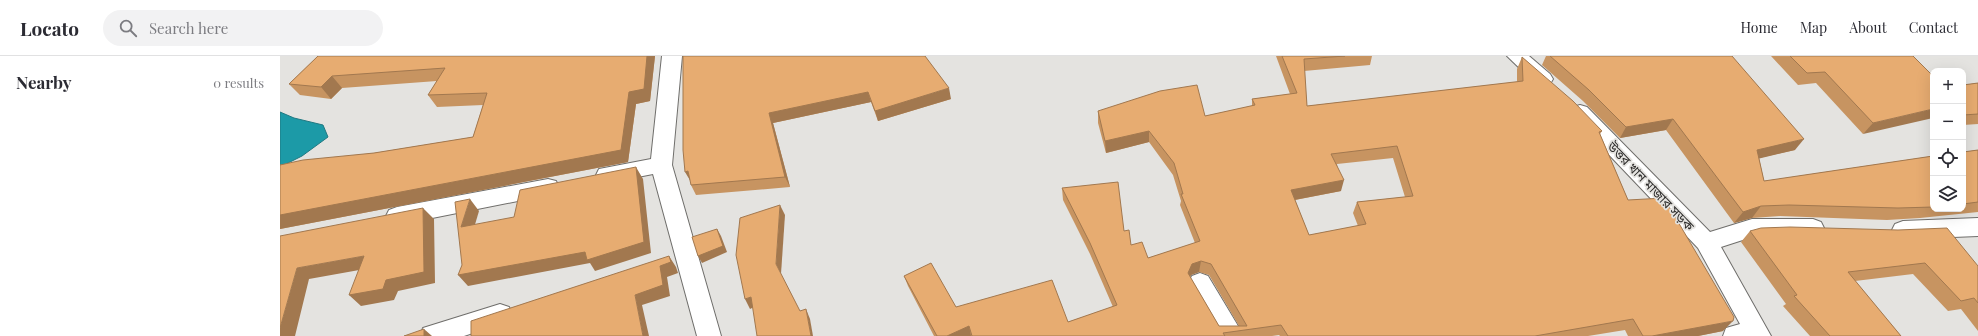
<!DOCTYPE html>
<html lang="en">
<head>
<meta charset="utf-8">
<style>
  :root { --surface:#fff; --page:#f2f2f3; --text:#2b2b33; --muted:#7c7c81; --line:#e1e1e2 }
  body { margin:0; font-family:"Playfair Display","Noto Sans Bengali",serif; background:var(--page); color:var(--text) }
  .controls { position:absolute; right:12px; top:12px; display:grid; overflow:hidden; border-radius:8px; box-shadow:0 4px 16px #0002 }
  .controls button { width:36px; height:36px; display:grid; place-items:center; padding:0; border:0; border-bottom:1px solid var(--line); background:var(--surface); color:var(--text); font:20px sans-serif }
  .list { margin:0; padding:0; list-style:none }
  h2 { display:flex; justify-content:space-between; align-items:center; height:52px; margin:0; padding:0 16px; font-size:17px }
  h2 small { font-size:13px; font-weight:400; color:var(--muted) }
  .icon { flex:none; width:22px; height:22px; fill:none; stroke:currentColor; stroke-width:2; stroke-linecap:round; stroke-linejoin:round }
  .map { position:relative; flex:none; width:1698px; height:280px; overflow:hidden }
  header { display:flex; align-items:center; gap:24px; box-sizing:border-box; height:56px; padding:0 20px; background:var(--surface); border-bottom:1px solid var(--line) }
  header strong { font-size:19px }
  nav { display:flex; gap:22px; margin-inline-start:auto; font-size:14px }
  .search { width:280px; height:36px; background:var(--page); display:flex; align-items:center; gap:10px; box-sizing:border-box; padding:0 14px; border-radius:22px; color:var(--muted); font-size:15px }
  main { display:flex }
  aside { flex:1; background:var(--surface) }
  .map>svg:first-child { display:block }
</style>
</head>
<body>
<header>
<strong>Locato</strong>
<div class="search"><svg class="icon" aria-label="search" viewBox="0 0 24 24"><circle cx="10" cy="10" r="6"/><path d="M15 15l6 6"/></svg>Search here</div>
<nav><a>Home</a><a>Map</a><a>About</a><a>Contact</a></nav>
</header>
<main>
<aside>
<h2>Nearby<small>0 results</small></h2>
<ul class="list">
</ul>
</aside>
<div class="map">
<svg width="1698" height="280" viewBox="0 0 1698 280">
  <rect width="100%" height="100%" fill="#e4e3e0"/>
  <path fill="#1c9aa7" stroke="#217982" d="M0,56L14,62L43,69L48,81L22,100L0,111Z"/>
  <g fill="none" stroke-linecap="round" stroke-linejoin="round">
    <g stroke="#6f6e6b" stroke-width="2">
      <g id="minor">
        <path d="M382,0H402L392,109L441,280H417L373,118L327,127L319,125L316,119L319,113L371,103Z"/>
        <path d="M1227,0H1249L1270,18L1273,23L1270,28L1263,30L1256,28Z"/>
        <path d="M1300,49L1307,51L1430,176L1472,163H1533L1541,166L1544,172L1541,178L1533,181H1472L1441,191L1491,280H1443L1446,272L1460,268L1418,192L1293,61L1290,56L1293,51Z"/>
        <path d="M268,123L276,125L279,131L276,137L268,139L117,169L109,166L106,160L109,154L117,151Z"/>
        <path d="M1698,162V180L1623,183L1615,180L1612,174L1615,168L1623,165Z"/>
        <path d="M920,217L928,220L964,280H939L908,227L912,220Z"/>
        <path d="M220,248L229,251L232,258L229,265L184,280H140L143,272Z"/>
      </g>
    </g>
    <use href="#minor" fill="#fff" fill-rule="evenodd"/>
  </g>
  <g fill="#c79461" fill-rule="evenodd">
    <path d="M38,0H375L370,45L356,48L348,106L0,173V109L94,97L193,81L203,49L157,51L148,39L157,25L62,32L51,43L20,39L9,28Z"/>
    <path d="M403,0L671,43L598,65L591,46L493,67L510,131L416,139L411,129Z"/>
    <path d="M996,0H1092L1090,9L1024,15L1027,50L1237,26V13L1242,1L1322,75L1320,78L1348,144L1443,275L1418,280H1348L1345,274L1308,280H1000L999,279L992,280H654L628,230L624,220L676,251L788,266L833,251L810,198L783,144L782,132L844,175L851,189L868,202L915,187L900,149L901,145L893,119L869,86L826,97L818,67V55L925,60L972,50V43L1010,38ZM1113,102L1125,141L1077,146L1073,157L1078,170L1029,179L1015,144L1061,135L1057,108ZM919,216L929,219L959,270H939L910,221L911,219Z"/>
    <path d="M1266,0H1452L1515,94L1479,102L1484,125L1653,100V153H1683V96L1698,94V156L1640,162L1607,164L1500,160L1472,162L1454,167L1386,74L1340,82L1303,45L1262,9Z"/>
    <path d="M1491,0H1633L1653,20L1583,78L1536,27L1518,29Z"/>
    <path d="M1698,27V68L1683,69V29Z"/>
    <path d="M1470,175L1698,210V275L1681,253L1668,255L1633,218L1575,225L1621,280H1530L1503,250L1506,248L1461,186Z"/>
  </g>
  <g fill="#a2784f">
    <path d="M367,0H375L370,45L356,48L348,106L0,173V159L349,36Z"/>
    <path d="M52,20L62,32L51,43L41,31Z"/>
    <path d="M669,32L671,43L598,65L595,55Z"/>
    <path d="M588,36L591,46L493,67L510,131L505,121L489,57Z"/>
    <path d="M1653,53V62L1583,78L1593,67Z"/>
    <path d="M1393,63L1386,74L1340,82L1346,71Z"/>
    <path d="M869,75V86L826,97L825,85Z"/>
    <path d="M1524,83L1515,94L1469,105L1477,94Z"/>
    <path d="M356,111L363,123L371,197L315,215L310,207L188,230L178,219Z"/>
    <path d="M408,115L411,126L405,116Z"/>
    <path d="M1064,124L1061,135L1009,145L1011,134Z"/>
    <path d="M190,143L199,155L191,182L181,171Z"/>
    <path d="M500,149L505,159L501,218L496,208Z"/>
    <path d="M1481,150L1472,162L1454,167L1463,156Z"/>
    <path d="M143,152L154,163L155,227L118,235L114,244L81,250L69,239Z"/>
    <path d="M437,173L441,180L447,196L422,207L418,200Z"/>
    <path d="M84,200L96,211L29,223L15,280H0V272L17,212Z"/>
    <path d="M389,200L396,211L398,217L387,221L390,240L362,249L369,280H363L355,239Z"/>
    <path d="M921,205L919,216L911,219L907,228L908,217L912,208Z"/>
    <path d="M471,241L476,250L470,253L465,243Z"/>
    <path d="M526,253L530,263L533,280H531Z"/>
    <path d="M1453,265L1443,275L1418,280H1372Z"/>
    <path d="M689,270L691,280H667Z"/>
    <path d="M144,273L152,280H144Z"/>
  </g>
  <g fill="#e7ac71" stroke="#a2784f" fill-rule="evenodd">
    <path d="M38,0H367L364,33L349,36L341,94L0,159V109L23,104L94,97L193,81L207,37L148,39L165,12L52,20L41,31L9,28Z"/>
    <path d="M403,0H645L669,32L595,55L588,36L489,57L505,121L411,129L408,115L405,116L403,94Z"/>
    <path d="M1002,0H1065L1024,3L1027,50L1243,25L1242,1L1293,45L1322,75L1319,76L1348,144L1384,142L1454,261L1453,265L1372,280H1363L1353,263L1255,280H1008L1001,269L943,277L945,280H692L689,270L667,280H657L624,220L651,207L676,251L772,224L788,266L837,249L810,187L782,132L838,126L844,175L849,174L851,189L862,186L868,202L920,185L901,138H903L894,107L869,75L825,85L818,55L880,35L917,29L925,60L975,49L972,43L1017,37ZM1117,90L1133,140L1077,146L1086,168L1029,179L1011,134L1064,124L1051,98ZM921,205L931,208L967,270H939L908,217L912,208Z"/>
    <path d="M1270,0H1452L1524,83L1477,94L1484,125L1653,100V151L1618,152L1509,149L1481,150L1463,156L1393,63L1346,71L1309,34Z"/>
    <path d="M1510,0H1633L1653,20V53L1593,67L1545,16L1527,17Z"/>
    <path d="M1698,27V58L1683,59V29Z"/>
    <path d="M1698,94V146L1683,148V96Z"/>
    <path d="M356,111L364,186L307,204L305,196L178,219L182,209L175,146L190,143L181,171L234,161L240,134Z"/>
    <path d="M500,149L496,208L520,255L526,253L531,280H477L471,241L465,243L456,199L460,162Z"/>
    <path d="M143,152L144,216L106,224L103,233L69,239L84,200L17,212L0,272V180Z"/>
    <path d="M1510,171L1618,174L1667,172L1698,210V247L1694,242L1681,245L1645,207L1568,216L1621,280H1550L1514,240L1517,239L1470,175L1481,172Z"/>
    <path d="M437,173L443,190L418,200L412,181Z"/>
    <path d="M389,200L391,206L380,210L383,229L355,239L363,280H191V265Z"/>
    <path d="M144,273V280H124Z"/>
  </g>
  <g text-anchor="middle" stroke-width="3.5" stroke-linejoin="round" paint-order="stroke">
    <g font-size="13" fill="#2c2b2a" stroke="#e4e3e0">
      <text transform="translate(1371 130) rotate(46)" y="5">উত্তর খান মাজার সড়ক</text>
    </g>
  </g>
</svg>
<div class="controls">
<button>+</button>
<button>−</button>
<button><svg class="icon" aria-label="locate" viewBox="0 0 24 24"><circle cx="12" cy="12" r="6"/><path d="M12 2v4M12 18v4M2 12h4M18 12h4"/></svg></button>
<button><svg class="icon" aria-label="layers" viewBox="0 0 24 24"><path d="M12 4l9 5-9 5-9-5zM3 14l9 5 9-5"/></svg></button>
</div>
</div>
</main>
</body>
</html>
